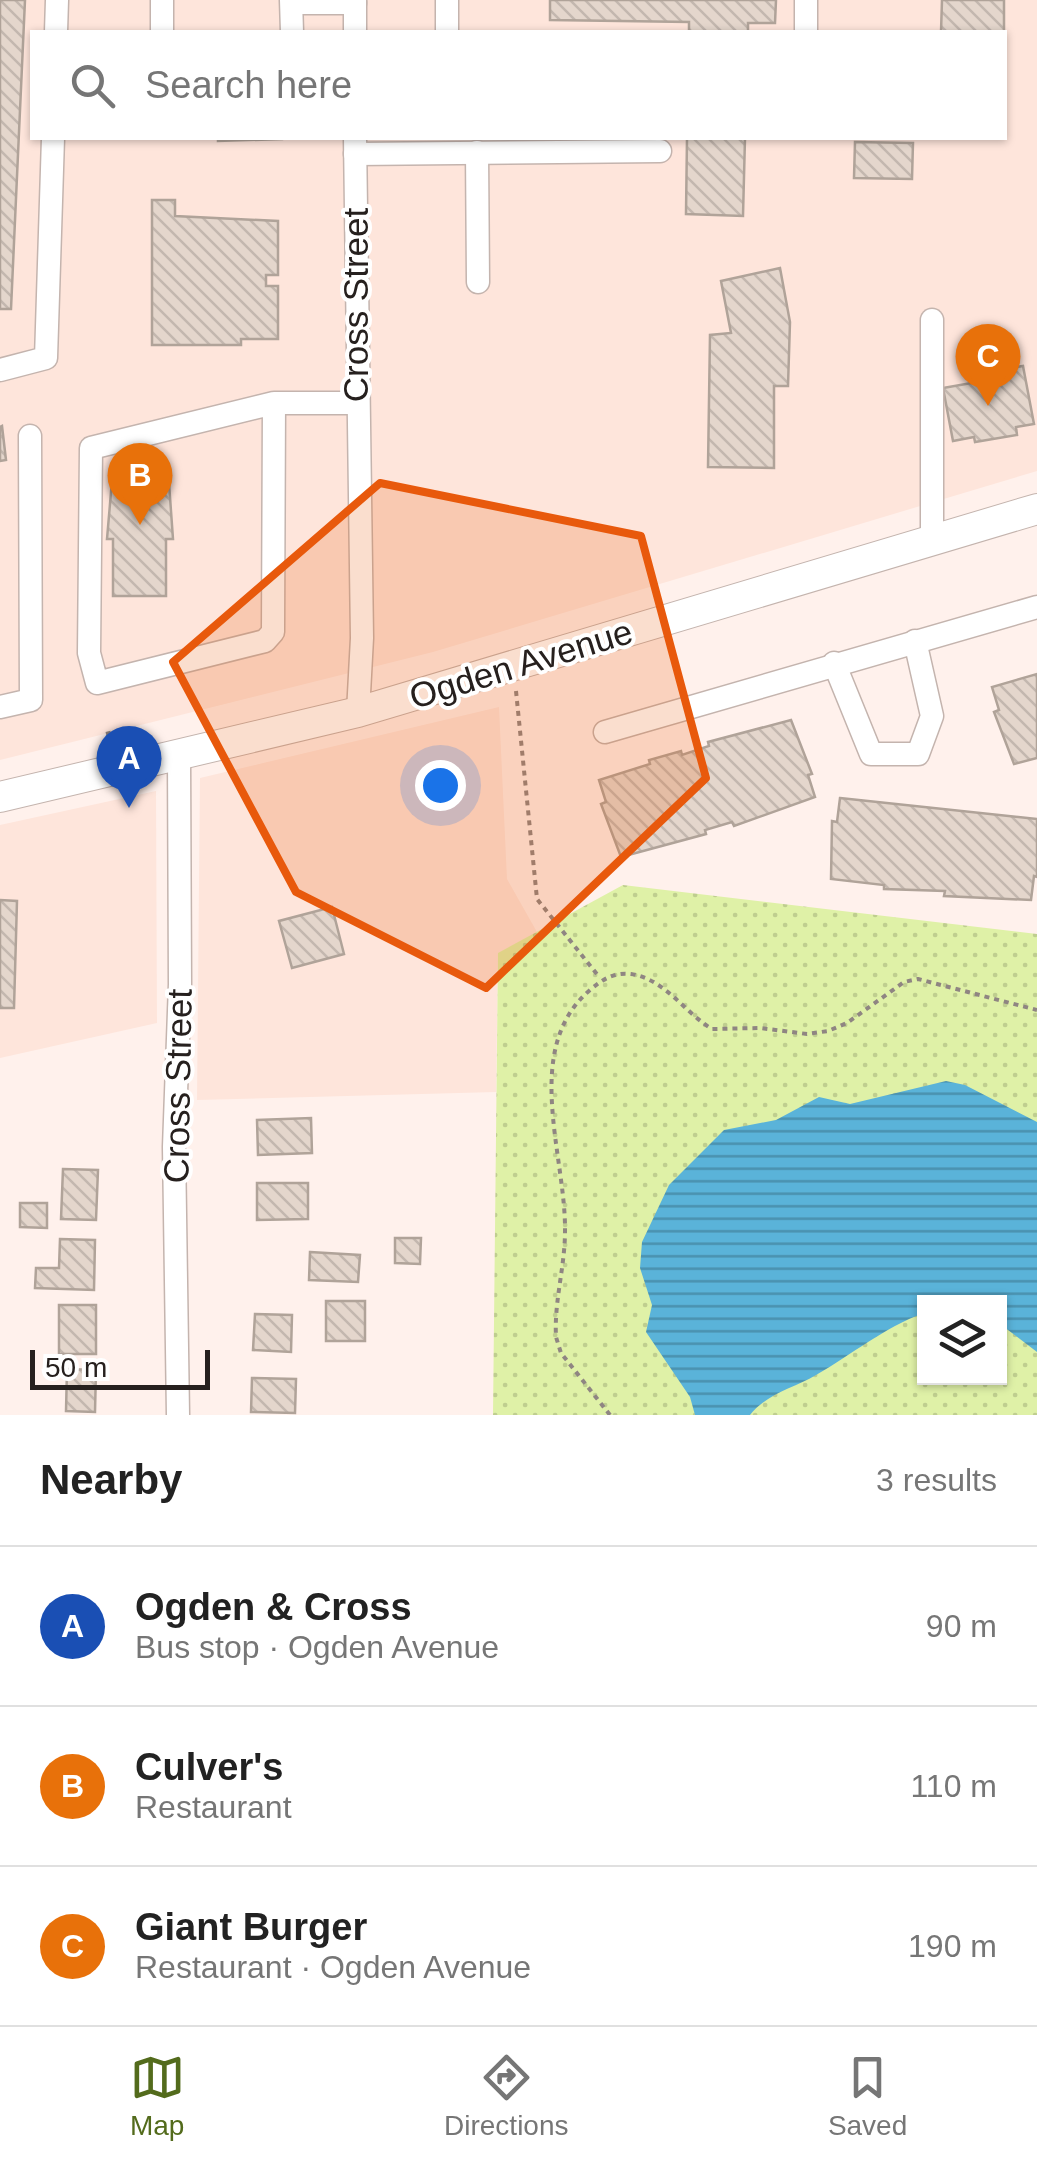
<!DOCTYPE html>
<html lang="en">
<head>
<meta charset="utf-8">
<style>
  :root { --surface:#fff; --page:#f2f2f2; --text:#222; --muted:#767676; --line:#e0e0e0; --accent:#536b1c }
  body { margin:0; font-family:Helvetica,sans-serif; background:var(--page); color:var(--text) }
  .controls { position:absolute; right:30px; bottom:30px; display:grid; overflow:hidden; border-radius:0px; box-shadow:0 2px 8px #0004 }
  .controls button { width:90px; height:90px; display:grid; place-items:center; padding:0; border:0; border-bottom:2px solid var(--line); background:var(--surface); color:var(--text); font:50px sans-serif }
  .scale { position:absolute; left:30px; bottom:25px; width:180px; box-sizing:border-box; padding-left:10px; border:5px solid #26201e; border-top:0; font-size:28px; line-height:35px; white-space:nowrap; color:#26201e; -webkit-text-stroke:8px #fff; paint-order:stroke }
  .you { position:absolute; left:440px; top:785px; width:35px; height:35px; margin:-25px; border:8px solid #fff; border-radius:50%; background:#1a73e8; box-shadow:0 0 0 15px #1a73e833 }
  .badge { display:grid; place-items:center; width:65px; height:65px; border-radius:50%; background:var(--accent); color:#fff; font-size:32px; font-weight:700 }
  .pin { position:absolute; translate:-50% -82px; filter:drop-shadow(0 2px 5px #0008) }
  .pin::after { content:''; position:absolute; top:52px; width:35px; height:30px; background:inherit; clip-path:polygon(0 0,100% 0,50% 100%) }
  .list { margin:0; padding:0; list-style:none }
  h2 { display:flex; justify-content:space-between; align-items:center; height:130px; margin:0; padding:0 40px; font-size:42px }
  h2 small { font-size:32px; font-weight:400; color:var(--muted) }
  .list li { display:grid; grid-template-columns:65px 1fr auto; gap:30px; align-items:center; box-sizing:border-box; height:160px; padding:0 40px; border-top:2px solid var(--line) }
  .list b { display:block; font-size:38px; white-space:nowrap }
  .list p { margin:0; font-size:32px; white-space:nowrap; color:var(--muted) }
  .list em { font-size:32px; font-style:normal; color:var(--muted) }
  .icon { flex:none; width:55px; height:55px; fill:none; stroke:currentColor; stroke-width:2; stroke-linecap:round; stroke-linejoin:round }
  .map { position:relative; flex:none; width:1037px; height:1415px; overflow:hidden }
  .search { position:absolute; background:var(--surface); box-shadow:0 2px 8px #0004; left:30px; right:30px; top:30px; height:110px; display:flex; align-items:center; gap:25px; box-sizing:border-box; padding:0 35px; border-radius:0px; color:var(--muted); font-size:38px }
  .sheet { height:610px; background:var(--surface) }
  nav { display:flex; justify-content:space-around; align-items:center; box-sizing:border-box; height:140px; border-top:2px solid var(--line); background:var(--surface); font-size:28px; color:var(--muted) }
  nav a { display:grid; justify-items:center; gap:5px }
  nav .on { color:var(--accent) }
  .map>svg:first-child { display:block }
</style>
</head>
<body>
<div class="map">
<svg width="1037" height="1415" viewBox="0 0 1037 1415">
  <defs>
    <pattern id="grass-dots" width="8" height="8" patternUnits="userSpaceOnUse" patternTransform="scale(2.5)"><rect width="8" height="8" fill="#dff1a7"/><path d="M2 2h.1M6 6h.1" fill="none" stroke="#bfce8f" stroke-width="1.8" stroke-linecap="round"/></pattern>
    <pattern id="water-rules" width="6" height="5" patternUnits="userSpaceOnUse" patternTransform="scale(2.5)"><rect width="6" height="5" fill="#5ab3d9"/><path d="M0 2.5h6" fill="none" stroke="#4a91af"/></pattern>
    <pattern id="building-back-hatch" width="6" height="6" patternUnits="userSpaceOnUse" patternTransform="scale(2.5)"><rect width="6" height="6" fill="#e4d6cc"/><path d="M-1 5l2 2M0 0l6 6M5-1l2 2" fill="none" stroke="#c3b7af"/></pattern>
  </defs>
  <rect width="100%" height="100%" fill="#fff1ec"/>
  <g fill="#fee5db" fill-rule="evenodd">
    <path d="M0,0H1037V471L433,652L0,760ZM32,32H1004V138H32Z"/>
    <path d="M499,707L507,879L537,932L498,954L496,1092L197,1100L200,778Z"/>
    <path d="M156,791L157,1023L0,1058V825Z"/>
  </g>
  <path fill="url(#grass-dots)" fill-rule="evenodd" d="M623,885L1037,934V1415H493L498,953ZM924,1302H1000V1378H924Z"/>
  <path fill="url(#water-rules)" d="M946,1081L965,1085L1037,1122V1352L1000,1324V1302H924V1313C883,1328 853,1354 816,1375C794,1388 766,1394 750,1415H695L690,1397L646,1332L652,1305L640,1268L642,1242L669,1185L724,1130L776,1120L819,1097L850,1104Z"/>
  <g fill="url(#building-back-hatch)" stroke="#b0a399" stroke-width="2.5">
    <path d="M0,0H25L11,309H0Z"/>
    <path d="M550,0H776L775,23H748V32H689V22L550,20Z"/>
    <path d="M942,0H1004V32H941Z"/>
    <path d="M218,138H282V139L218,141Z"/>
    <path d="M687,138H745L743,216L686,214Z"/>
    <path d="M855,142L913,143L912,179L854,178Z"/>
    <path d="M152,200H175V216L278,221V275H266V286H278V339H241V345H152Z"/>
    <path d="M780,268L790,322L788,386H774V468L708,467L710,335L731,333L721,281Z"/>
    <path d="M1023,366L1034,424L1016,427L1017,435L975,442L974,437L953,441L943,388L1000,378L998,370Z"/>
    <path d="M2,426L6,460L0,461V427Z"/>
    <path d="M113,469H168L173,539H166V596H113V539H107Z"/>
    <path d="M1037,674V758L1014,764L994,712L999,710L992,687Z"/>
    <path d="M791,720L812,774L808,775L815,797L734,826L732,822L705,830L706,834L621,857L601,804L606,802L599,780L650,764L649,760L681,751L682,755L709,746L708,742Z"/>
    <path d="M840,798L1037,819V877L1034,876L1031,900L944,896L945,891L884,889V885L831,879L832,821L837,822Z"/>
    <path d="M0,900L17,901L14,1008H0Z"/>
    <path d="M332,907L344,954L292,968L279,921Z"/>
    <path d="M311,1118L312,1153L258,1155L257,1120Z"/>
    <path d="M63,1169L98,1170L96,1220L61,1219Z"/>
    <path d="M257,1183H308V1219L257,1220Z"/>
    <path d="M20,1203H47V1228L20,1227Z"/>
    <path d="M395,1238H421L420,1264L395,1263Z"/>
    <path d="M60,1239L95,1240L94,1290L35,1288L36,1268H59Z"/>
    <path d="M310,1252L360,1255L358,1282L309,1280Z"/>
    <rect x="326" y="1301" width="39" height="40"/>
    <rect x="59" y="1305" width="37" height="49"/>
    <path d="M255,1314L292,1315L291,1352L253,1350Z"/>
    <path d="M67,1369L96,1370L95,1412L66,1411Z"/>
    <path d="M252,1378L296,1379L295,1413L251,1412Z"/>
  </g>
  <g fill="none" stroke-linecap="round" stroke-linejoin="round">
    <g stroke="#c4b4ae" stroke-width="25">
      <g id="minor">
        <path d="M162,0V32"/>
        <path d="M291,0L292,32"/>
        <path d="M355,0V32"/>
        <path d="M292,3H355"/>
        <path d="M56,32L57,0"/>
        <path d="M447,32V0"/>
        <path d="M806,32V0"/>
        <path d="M355,138L362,638L358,712"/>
        <path d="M477,152L478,282"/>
        <path d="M355,154L660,151"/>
        <path d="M932,320V540"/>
        <path d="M0,370L46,358L53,138"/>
        <path d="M274,403L273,632L265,641L97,683L89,653L91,448L274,403H356"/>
        <path d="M834,663L871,754H918L932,716L915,641"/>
        <path d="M0,707L31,700L30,436"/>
        <path d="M605,732L1037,607"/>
        <path d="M178,1415L174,1147L180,984L179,757"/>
      </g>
    </g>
    <g stroke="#c4b4ae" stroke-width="32">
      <path id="major" d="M0,797L358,712L1037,509"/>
    </g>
    <g stroke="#8f8582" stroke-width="4" stroke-dasharray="5 5" stroke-linecap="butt">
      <path d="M516,691L537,899L600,978"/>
      <path d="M106,734L126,729"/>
      <path d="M610,1415L561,1353L556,1337C554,1301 565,1267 565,1231C566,1155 521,1049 590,990C603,979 614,972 631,974C665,979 685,1013 712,1029L760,1028L807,1034L828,1031L847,1023L904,982L918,979L1037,1010"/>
    </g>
    <use href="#minor" stroke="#fff" stroke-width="22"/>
    <use href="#major" stroke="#fff" stroke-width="30"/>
  </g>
  <path fill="#e8590c" fill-opacity="0.2" stroke="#e8590c" stroke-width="8" stroke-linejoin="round" d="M380,483L641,536L706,778L486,988L296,892L173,662Z"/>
  <g text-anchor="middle" stroke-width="8" stroke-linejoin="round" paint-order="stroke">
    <g font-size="35" fill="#26201e" stroke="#fff">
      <text transform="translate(356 305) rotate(-90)" y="12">Cross Street</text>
      <text transform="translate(521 664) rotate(-17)" y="12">Ogden Avenue</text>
      <text transform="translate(178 1086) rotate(-89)" y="12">Cross Street</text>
    </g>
  </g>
</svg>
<div class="controls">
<button><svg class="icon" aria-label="layers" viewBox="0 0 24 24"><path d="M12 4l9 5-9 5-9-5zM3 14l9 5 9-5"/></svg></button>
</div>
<div class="scale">50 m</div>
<div class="you"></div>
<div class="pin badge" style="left:129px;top:808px;background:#1a4fb4">A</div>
<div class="pin badge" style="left:140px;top:525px;background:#e8710a">B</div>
<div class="pin badge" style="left:988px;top:406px;background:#e8710a">C</div>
<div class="search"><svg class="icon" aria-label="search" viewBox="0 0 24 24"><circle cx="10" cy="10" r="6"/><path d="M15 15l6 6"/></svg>Search here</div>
</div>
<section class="sheet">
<h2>Nearby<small>3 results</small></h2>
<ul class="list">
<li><span class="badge" style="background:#1a4fb4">A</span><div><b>Ogden &amp; Cross</b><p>Bus stop · Ogden Avenue</p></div><em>90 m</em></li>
<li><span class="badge" style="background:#e8710a">B</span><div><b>Culver's</b><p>Restaurant</p></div><em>110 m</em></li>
<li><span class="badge" style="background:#e8710a">C</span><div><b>Giant Burger</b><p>Restaurant · Ogden Avenue</p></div><em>190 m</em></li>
</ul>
</section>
<nav>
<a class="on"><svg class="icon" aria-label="map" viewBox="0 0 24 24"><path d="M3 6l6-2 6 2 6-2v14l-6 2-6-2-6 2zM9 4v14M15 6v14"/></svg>Map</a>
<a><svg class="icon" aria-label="directions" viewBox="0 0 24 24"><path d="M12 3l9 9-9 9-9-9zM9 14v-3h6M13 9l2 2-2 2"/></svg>Directions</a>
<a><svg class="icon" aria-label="saved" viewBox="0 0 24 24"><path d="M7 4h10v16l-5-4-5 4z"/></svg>Saved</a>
</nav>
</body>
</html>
